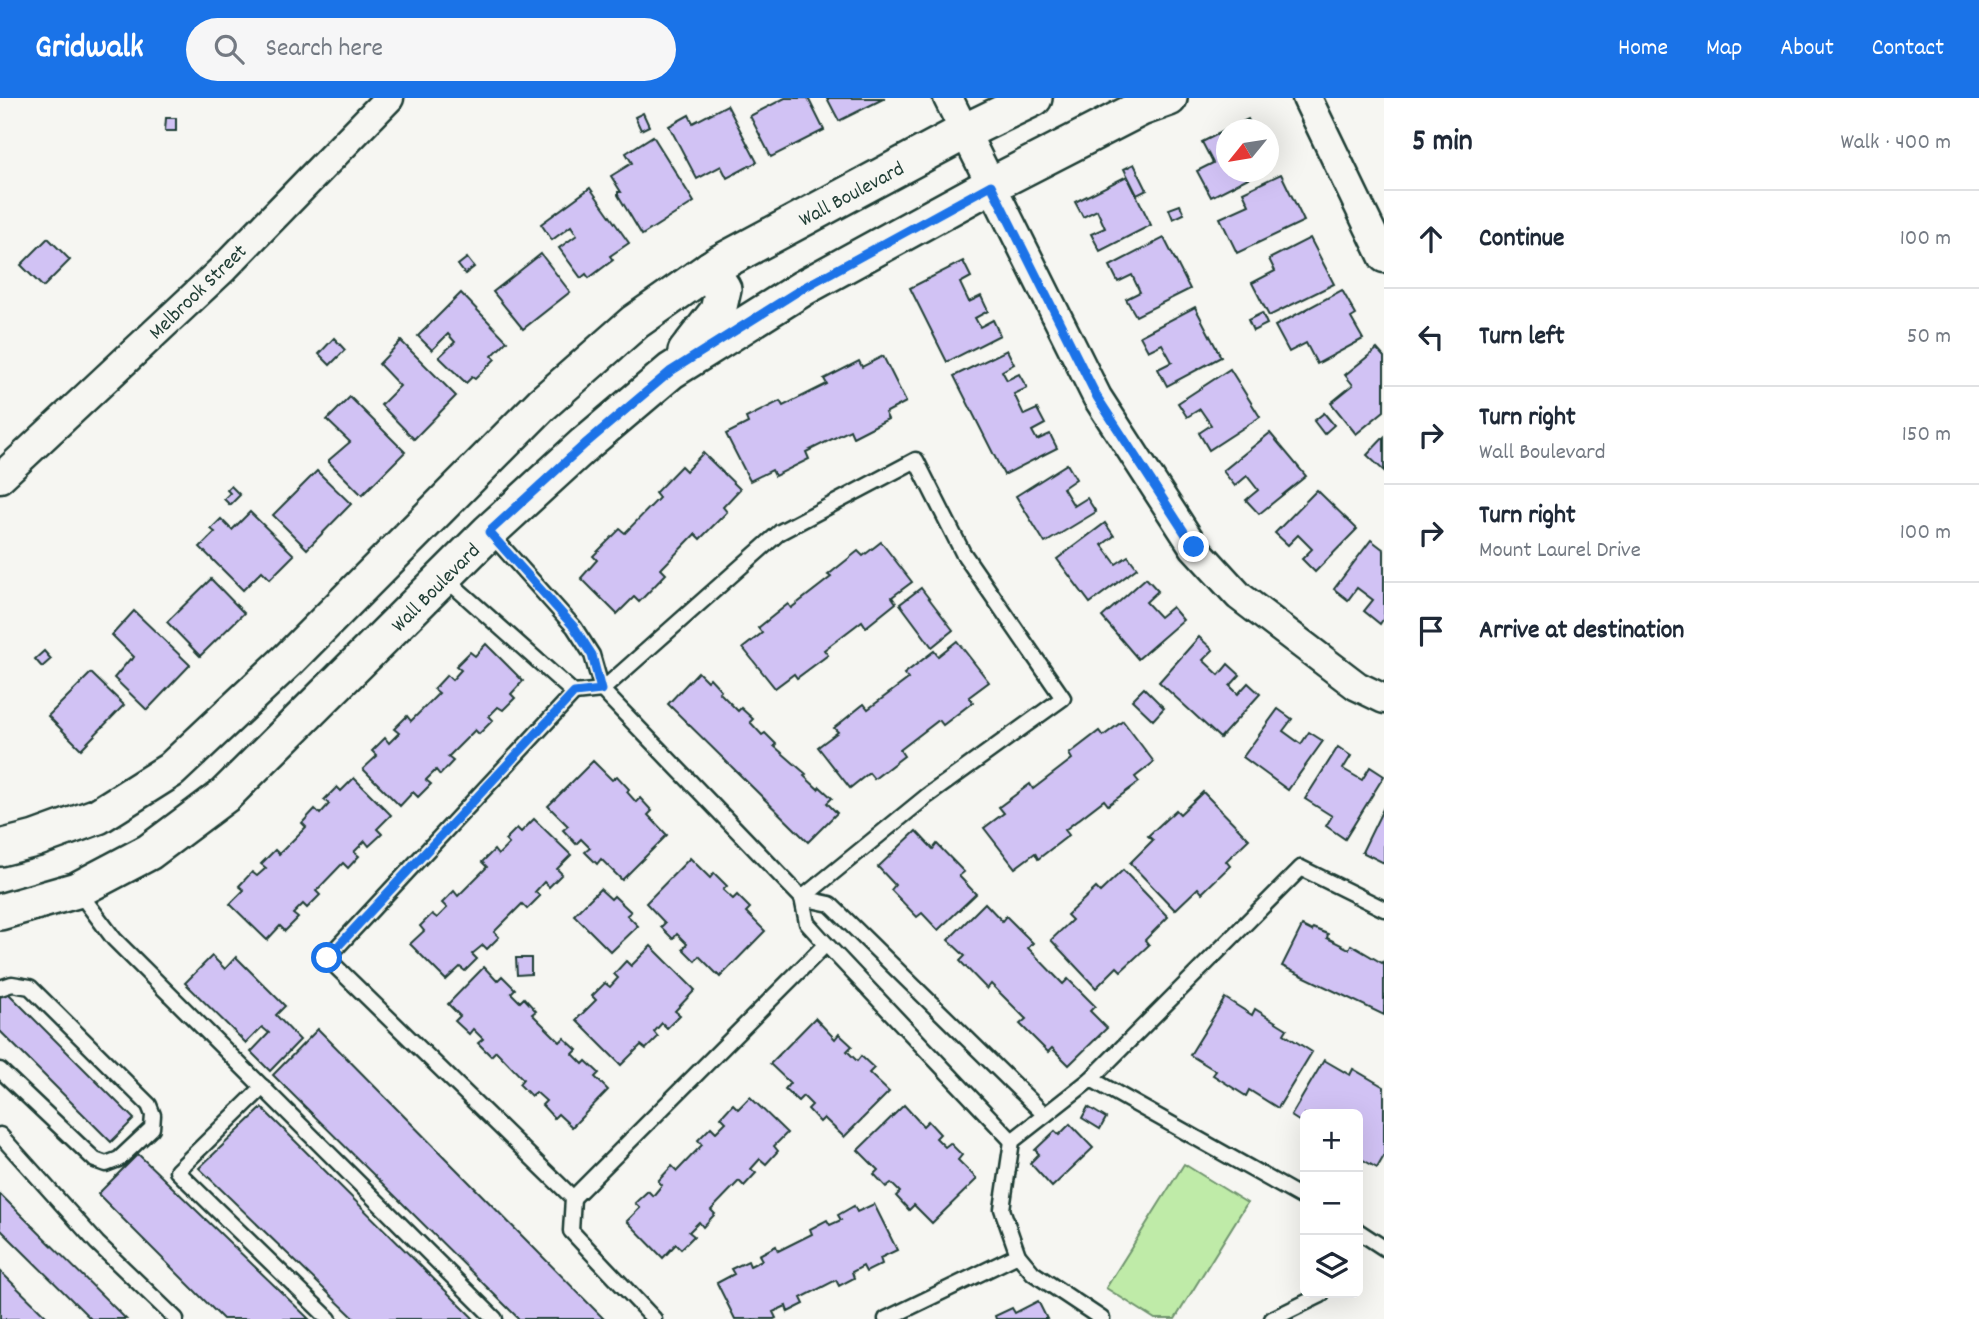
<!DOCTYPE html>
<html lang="en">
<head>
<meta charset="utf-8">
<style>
  :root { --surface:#fff; --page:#f6f6f7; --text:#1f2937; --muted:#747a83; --line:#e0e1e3; --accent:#1a73e8 }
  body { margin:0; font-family:Dekko,sans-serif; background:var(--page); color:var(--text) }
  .controls { position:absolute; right:21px; bottom:21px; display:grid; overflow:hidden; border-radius:10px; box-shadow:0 7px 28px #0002 }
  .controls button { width:63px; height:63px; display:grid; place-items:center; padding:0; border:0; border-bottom:2px solid var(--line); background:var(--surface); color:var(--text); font:35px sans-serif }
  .compass { position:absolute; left:1216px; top:21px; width:63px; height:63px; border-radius:50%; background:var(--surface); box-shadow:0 7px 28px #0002; rotate:240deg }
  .stop { position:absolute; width:21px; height:21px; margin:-16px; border:5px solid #1a73e8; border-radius:50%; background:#fff }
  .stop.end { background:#1a73e8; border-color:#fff; box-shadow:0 2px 7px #0008 }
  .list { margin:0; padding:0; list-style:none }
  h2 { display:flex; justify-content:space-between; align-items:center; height:91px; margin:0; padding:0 28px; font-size:30px }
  h2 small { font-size:23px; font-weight:400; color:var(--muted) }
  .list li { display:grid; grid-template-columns:46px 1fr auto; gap:21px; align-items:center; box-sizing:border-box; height:98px; padding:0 28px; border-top:2px solid var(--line) }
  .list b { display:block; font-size:26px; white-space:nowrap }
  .list p { margin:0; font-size:23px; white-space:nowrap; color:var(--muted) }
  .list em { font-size:23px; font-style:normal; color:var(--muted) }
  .icon { flex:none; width:38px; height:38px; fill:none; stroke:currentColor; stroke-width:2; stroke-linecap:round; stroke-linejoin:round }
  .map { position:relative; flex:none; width:1384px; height:1221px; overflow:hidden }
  header { display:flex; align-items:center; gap:42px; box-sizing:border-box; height:98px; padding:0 35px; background:var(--accent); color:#fff }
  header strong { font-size:33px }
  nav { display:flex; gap:38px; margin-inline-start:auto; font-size:24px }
  .search { width:490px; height:63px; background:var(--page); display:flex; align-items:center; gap:18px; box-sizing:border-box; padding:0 24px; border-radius:38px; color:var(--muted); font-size:26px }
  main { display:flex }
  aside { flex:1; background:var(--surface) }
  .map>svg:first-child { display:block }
</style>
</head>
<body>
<header>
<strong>Gridwalk</strong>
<div class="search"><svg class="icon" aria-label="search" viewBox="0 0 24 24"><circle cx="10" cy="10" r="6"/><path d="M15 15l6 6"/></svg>Search here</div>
<nav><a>Home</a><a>Map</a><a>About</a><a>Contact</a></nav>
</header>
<main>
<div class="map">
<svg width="1384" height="1221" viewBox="0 0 1384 1221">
  <rect width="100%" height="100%" fill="#f6f6f2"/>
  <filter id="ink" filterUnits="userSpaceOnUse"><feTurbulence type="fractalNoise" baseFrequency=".0143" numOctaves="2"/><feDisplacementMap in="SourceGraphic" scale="14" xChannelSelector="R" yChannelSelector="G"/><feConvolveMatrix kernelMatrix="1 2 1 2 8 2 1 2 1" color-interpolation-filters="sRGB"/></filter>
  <g filter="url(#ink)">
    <path fill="#bfeba8" stroke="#6f946e" stroke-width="2" d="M1184,1066L1247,1105L1175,1221H1155L1106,1190Z"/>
    <g fill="#d1c2f4" stroke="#1f3d34" stroke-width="2">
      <path d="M785,0H808L824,32L771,59L750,18Z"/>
      <path d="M827,0H885L839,23Z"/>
      <path d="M727,7L757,64L727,80L721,68L697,81L669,28L689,17L693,25Z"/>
      <path d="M643,15L649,28L641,32L635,19Z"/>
      <path d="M166,20H176V33H165Z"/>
      <path d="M1248,21L1253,32H1226V74H1260L1211,99L1197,73L1213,65L1202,44Z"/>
      <path d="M653,38L694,104L642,137L618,97V94H621L611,78L632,65L626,55Z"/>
      <path d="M1134,66L1147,92L1137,97L1124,71Z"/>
      <path d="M1281,76L1304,123L1237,155L1220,120L1249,107L1243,94Z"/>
      <path d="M1127,78L1151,127L1100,153L1091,136L1105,130L1097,112L1083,119L1075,104Z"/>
      <path d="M590,90L629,145L610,158L613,162L589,180L586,176L581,180L559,150L577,137L571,128L552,142L541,126Z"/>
      <path d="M1180,107L1184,116L1173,121L1169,111Z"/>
      <path d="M48,140L70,162L43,189L21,167Z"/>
      <path d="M1164,140L1190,191L1136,218L1126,201L1140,194L1132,177L1118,184L1110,168Z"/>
      <path d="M1310,140L1334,186L1269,218L1252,185L1275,173L1269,161Z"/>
      <path d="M541,156L570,194L523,231L493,194Z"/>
      <path d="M467,160L474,169L465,176L458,167Z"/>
      <path d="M963,163L971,179L960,185L969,204L981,198L988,213L975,220L980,229L993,222L1000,237L947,264L910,190Z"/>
      <path d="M1342,192L1356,217L1351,220L1363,241L1317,266L1306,245L1289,254L1275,228Z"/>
      <path d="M461,195L507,243L492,258L495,261L475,281L472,279L466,285L439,259L455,244L448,236L432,252L418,238Z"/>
      <path d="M1195,209L1221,259L1167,288L1158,271L1172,264L1162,246L1148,253L1140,238Z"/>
      <path d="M1262,215L1267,226L1253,233L1248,222Z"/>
      <path d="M334,240L345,252L330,267L319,256Z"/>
      <path d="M401,243L456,298L414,341L381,307L400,288L379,266Z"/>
      <path d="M1377,251L1384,259V313L1356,336L1331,305L1353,287L1345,277Z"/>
      <path d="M1007,252L1014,266L1002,273L1007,282L1019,276L1027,290L1014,296L1024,317L1037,311L1045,326L1032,333L1037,342L1050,336L1057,350L1004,377L954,278Z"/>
      <path d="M883,258L906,304L885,315L888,321L853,339L850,332L806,354L809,361L775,378L772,372L750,383L726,336L748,325L746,320L780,303L783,308L827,286L824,281L859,263L862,269Z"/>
      <path d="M1230,271L1260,319L1209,352L1199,335L1211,327L1200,311L1187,319L1178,305Z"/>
      <path d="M350,299L405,354L362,397L329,364V362L350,344L327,322Z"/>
      <path d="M1324,315L1334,327L1324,336L1314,323Z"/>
      <path d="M1270,335L1306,378L1259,416L1246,402L1258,392L1247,378L1235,388L1223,373Z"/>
      <path d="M1384,339V373L1367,357Z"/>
      <path d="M703,355L740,391L723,409L727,414L700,441L695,436L661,471L666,476L639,504L634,499L617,516L581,480L597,462L593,458L620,431L625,435L659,400L655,395L681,368L686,373Z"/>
      <path d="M1067,366L1076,381L1063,390L1074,408L1087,400L1096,414L1045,445L1016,398Z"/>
      <path d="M317,373L351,406L307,451L273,417Z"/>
      <path d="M231,388L240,397L230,407L224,401L230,395L227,392Z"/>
      <path d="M1317,392L1357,431L1315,474L1302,461L1312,451L1298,437L1288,447L1275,435Z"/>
      <path d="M250,414L294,457L270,481L262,473L243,492L200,449L215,434L211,431L221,421L232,432Z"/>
      <path d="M1105,425L1114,438L1102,447L1116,466L1128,458L1137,470L1090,505L1057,461Z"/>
      <path d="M1371,442L1384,452V520L1380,526L1364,513L1373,502L1357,490L1348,502L1334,491Z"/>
      <path d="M881,444L912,484L892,499L896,505L866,529L862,523L824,552L828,557L797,580L794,576L775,590L743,550L762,535L758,530L788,506L791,510L831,479L828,477L858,453L863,458Z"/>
      <path d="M1146,480L1158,493L1146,504L1160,519L1172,509L1183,522L1138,561L1102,519Z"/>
      <path d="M211,481L244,515L200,558L167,524Z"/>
      <path d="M921,490L953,532L932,549L900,506Z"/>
      <path d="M134,513L190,567L147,612L114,580L130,561L132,562L134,559L112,537Z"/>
      <path d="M1199,539L1213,552L1203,562L1219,577L1228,566L1240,577L1230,588L1238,596L1248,585L1260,596L1220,640L1159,584Z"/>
      <path d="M957,543L989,584L969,599L973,604L943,627L939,622L900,652L904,658L874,681L869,675L850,690L818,649L838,634L834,630L864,606L868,611L908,581L904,576L934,553L938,558Z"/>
      <path d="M486,546L523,583L511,596L515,600L503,612L498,609L489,618L493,622L479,636L475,632L448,659L453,663L440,677L436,672L426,682L431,686L418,699L413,694L400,708L363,671L377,658L372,653L385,640L389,645L399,635L394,631L407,618L411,623L439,595L434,591L447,577L452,582L461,572L456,568L470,554L475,558Z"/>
      <path d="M44,553L51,561L42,569L35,561Z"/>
      <path d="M698,574L707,583L710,580L721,592L719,594L738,613L741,610L753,621L750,624L762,637L765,635L776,646L774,648L806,676L804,678L818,691L820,689L832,700L827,705L837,715L808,744L668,606Z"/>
      <path d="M91,575L124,607L81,651L48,618Z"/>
      <path d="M1144,590L1164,610L1153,622L1132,602Z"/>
      <path d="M1278,611L1292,621L1283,633L1301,646L1309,634L1323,643L1288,692L1243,659Z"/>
      <path d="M1123,623L1154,664L1135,679L1139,684L1108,707L1104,702L1065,732L1069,737L1038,761L1035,755L1015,770L984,730L1004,715L999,709L1030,686L1033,691L1072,661L1069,656L1099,633L1103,638Z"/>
      <path d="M1338,649L1351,658L1343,671L1362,682L1370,669L1384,678L1345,741L1326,728L1332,718L1305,701Z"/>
      <path d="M593,663L612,682L617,678L629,691L627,694L636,704L640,700L652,713L648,717L667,737L622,782L601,761L597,766L585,754L590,750L581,741L576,746L563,732L568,728L548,708Z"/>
      <path d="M354,680L391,717L377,731L382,736L369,748L365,743L354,754L359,758L348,770L343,765L316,793L320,797L307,810L303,806L293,816L298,820L285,833L280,828L267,842L230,806L244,792L239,788L252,774L257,778L266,770L261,766L275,752L279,756L306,729L302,725L315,711L320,716L329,706L324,702L337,689L341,693Z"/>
      <path d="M1203,694L1249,741L1226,763L1230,768L1202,795L1198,790L1175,812L1130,765L1153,742L1148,738L1176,712L1180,716Z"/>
      <path d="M1384,709V765L1362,754Z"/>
      <path d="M534,721L571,757L557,771L562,776L549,789L544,784L535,794L540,798L527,811L522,806L494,834L499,839L487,851L483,847L472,856L477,861L465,873L460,869L446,882L410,846L424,833L420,828L432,816L437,820L447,810L442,805L454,793L458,798L487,769L482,764L494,752L498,757L509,746L505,742L517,730L521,734Z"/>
      <path d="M916,733L933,751L937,746L964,774L959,778L976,796L938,832L922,815L917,819L891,792L895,787L878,769Z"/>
      <path d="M690,760L710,780L714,775L727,788L723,792L733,801L737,797L750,810L746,814L765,833L720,879L699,858L695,863L683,851L687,846L677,836L673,841L661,829L665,825L646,805Z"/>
      <path d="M1123,772L1168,819L1145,842L1149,847L1121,873L1117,869L1096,890L1051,842L1072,822L1067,817L1096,790L1100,794Z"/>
      <path d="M600,791L611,801L614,798L631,814L627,817L638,828L611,854L574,817Z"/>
      <path d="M985,805L1002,823L1006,818L1033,845L1028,850L1063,886L1068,881L1095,908L1090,913L1107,930L1069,967L1052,950L1048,954L1020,926L1026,921L991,886L987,891L960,863L965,858L948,842Z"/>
      <path d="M1302,828L1312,833L1313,830L1328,836L1327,840L1349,851L1351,847L1382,865L1384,863V917L1282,868Z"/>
      <path d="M651,848L695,892L675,913L680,917L667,930L662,925L654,934L658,939L646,951L641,947L621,967L576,922L596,902L592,898L605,885L610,889L618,880L614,876L626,863L631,868Z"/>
      <path d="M212,858L225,871L236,859L285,908L276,917L300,942L270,973L251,954L269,935L262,929L246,945L185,885Z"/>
      <path d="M516,860H531V876L517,877Z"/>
      <path d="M484,869L497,883L502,878L515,891L511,895L520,904L524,900L536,913L532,916L560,944L564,940L577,952L573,956L583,966L586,963L599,975L595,979L608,992L572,1029L558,1016L554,1020L542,1007L546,1003L536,994L531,998L519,986L523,981L496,953L491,958L478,945L483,941L473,931L469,936L455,923L460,918L448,906Z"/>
      <path d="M4,891L134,1021L111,1044L0,933V895Z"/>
      <path d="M1225,900L1252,917L1255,911L1287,931L1284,936L1312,954L1278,1010L1249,992L1246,998L1213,977L1216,973L1190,957Z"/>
      <path d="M815,920L835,941L839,936L852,948L847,953L857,963L861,958L874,970L869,975L889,994L844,1039L824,1020L820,1024L808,1011L812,1007L803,998L798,1003L785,991L790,985L770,966Z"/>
      <path d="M318,931L604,1221H519L273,977Z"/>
      <path d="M1324,962L1350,977L1353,971L1384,989V1058L1377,1070L1358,1059V1016H1305V1027L1291,1018Z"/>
      <path d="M750,999L787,1035L774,1048L778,1053L766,1066L760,1061L751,1071L756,1075L744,1088L739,1083L711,1112L715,1116L703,1129L699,1124L689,1134L694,1138L681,1151L676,1146L663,1160L627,1123L640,1110L635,1105L648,1093L653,1098L662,1087L658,1083L672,1068L677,1073L702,1047L698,1042L711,1029L716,1034L726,1024L721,1019L733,1006L738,1011Z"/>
      <path d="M904,1007L923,1028L928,1023L940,1036L936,1040L945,1049L950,1045L962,1057L958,1062L977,1081L932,1125L914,1107L909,1112L896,1098L900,1094L891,1085L886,1089L874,1076L878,1072L858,1052Z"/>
      <path d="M1088,1009L1106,1020L1100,1031L1082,1020Z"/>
      <path d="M262,1010L474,1221H355L199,1070Z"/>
      <path d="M1070,1026L1093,1050L1052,1089L1030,1065L1039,1056L1035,1052L1055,1033L1059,1037Z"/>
      <path d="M138,1056L309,1221H223L98,1096Z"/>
      <path d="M0,1096L126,1221H91L0,1131Z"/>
      <path d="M874,1106L897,1152L880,1160L882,1166L866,1174L863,1168L852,1174L854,1180L839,1188L836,1182L801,1200L804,1206L788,1214L786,1208L773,1214L776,1220L774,1221H735L717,1185L734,1176L731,1171L748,1163L750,1168L762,1162L759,1157L776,1148L778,1153L812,1136L810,1131L827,1122L830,1127L841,1122L838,1117L854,1108L857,1114Z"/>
      <path d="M0,1173L49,1221H0Z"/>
      <path d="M1038,1203L1047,1221H996L995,1218L1012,1210L1015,1215Z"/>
    </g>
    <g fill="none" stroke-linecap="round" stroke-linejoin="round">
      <g stroke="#1f3d34" stroke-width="19">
        <g id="service">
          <path d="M489,434L574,529L592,557L602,592L802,800L830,806L1045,1017"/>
          <path d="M445,480L574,595L602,592L780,434L916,362L963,455L1063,600L927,698L802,800"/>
          <path d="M574,595L327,860L573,1100L571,1133L654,1221"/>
          <path d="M78,793L114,841L495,1221"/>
          <path d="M802,800L807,825L826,846L1012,1043"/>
          <path d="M0,890L12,886L30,889L149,1007L153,1017L152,1030L119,1061L106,1066L95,1062L0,972"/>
          <path d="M1091,981L1305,1101"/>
          <path d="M263,989L177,1073L329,1221"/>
          <path d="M0,1037L97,1145L176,1221"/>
          <path d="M573,1100L826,846"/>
          <path d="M1358,1133L1384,1150"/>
          <path d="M886,1221L1018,1157"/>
          <path d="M1102,1221L1033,1175L1018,1157L1002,1111L1012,1043L1091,981L1301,770L1384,811"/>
          <path d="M1272,1221L1321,1197"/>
        </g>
      </g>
      <g stroke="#1f3d34" stroke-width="33">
        <g id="minor">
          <path d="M948,0L1097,299L1194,449L1239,498L1357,588L1384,601"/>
          <path d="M1307,0L1384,160"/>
          <path d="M0,380L223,171L389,0"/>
        </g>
      </g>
      <g stroke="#1f3d34" stroke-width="40">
        <g id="tertiary">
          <path d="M686,254L718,213L723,191L710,171"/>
          <path d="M0,750L35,741L98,718L171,672L289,561L542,306L635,224L716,167L964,34L1034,0"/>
          <path d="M0,814L77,792L149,754L225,697L489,434L585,346L671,273L803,190L991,87L1141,10L1169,0"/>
        </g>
      </g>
      <use href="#service" stroke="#f6f6f2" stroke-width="14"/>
      <use href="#minor" stroke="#f6f6f2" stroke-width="28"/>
      <use href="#tertiary" stroke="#f6f6f2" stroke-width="35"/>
    </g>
  </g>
  <g fill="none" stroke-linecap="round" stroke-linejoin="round" filter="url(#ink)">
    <path stroke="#1a73e8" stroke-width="9" d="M327,860L574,595L601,592L592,557L574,529L489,434L585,346L671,273L803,190L991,87L1097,299L1194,449"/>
  </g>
  <g text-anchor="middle" stroke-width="5" stroke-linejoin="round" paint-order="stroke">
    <g font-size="21" fill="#1f3d34" stroke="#f6f6f2">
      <text transform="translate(851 95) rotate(-28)" y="7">Wall Boulevard</text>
      <text transform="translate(197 193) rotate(-44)" y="7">Melbrook Street</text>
      <text transform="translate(435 489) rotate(-45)" y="7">Wall Boulevard</text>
    </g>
  </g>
</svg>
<div class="controls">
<button>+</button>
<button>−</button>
<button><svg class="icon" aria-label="layers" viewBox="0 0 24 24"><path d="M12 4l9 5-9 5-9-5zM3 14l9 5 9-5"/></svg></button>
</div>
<svg class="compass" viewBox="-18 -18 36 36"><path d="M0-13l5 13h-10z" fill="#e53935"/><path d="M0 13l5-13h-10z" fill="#747a83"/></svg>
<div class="stop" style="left:327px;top:860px"></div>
<div class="stop end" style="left:1194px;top:449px"></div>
</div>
<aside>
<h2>5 min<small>Walk · 400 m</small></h2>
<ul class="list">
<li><svg class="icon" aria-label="ahead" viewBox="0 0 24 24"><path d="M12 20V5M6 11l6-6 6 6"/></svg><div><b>Continue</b></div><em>100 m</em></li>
<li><svg class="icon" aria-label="left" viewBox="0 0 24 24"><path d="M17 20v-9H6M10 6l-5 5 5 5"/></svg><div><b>Turn left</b></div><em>50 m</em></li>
<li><svg class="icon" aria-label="right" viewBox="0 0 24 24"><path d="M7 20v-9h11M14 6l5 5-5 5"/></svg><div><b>Turn right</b><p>Wall Boulevard</p></div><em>150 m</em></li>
<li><svg class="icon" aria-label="right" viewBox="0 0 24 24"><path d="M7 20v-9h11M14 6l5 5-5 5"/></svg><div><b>Turn right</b><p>Mount Laurel Drive</p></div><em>100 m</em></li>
<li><svg class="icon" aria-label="arrive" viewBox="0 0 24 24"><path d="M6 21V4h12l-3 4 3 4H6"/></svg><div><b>Arrive at destination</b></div></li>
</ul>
</aside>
</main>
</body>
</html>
